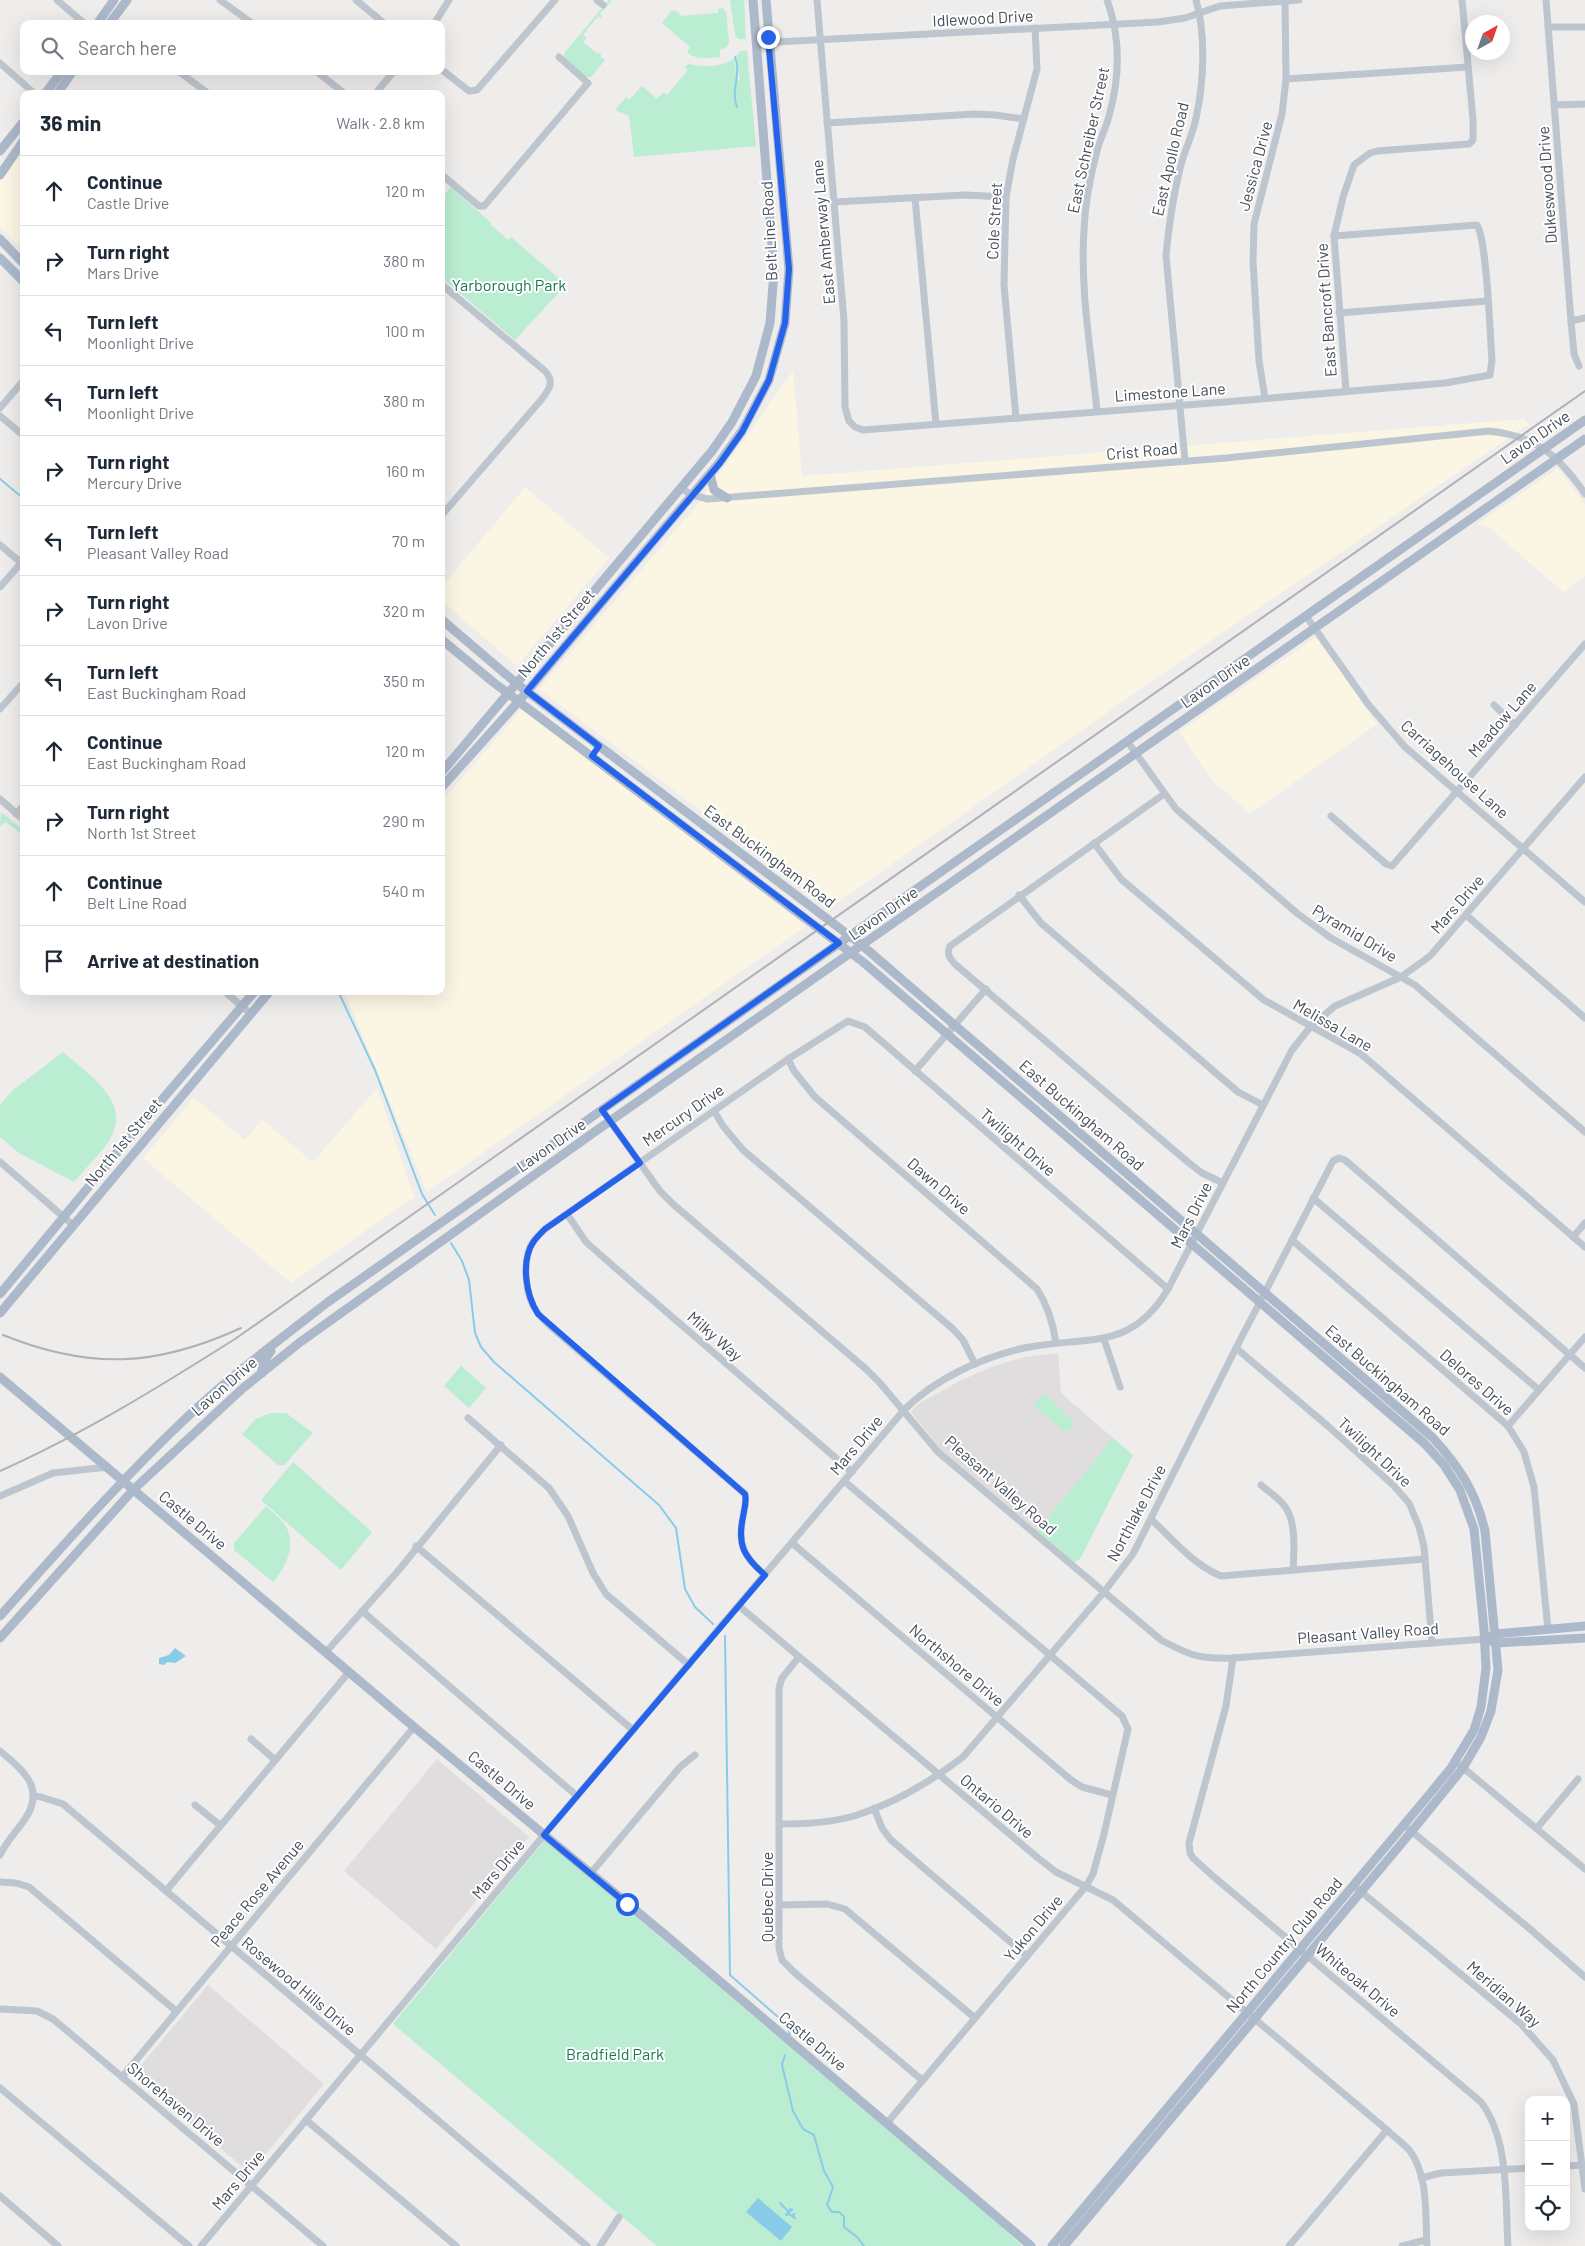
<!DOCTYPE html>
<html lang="en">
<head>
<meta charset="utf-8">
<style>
  :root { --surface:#fff; --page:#f6f6f7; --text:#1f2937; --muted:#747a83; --line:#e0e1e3 }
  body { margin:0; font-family:Barlow,sans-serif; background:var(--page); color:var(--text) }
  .controls { position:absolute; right:15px; bottom:15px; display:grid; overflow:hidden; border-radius:10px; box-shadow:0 5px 20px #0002 }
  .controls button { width:45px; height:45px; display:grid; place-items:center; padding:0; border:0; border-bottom:1px solid var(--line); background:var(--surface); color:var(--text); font:25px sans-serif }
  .compass { position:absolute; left:1465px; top:15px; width:45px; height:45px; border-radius:50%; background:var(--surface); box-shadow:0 5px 20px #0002; rotate:40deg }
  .stop { position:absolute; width:15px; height:15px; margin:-11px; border:4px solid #2563eb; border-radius:50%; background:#fff }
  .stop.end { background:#2563eb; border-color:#fff; box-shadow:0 1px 5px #0008 }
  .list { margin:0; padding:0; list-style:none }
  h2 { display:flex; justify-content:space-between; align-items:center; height:65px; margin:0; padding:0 20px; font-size:21px }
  h2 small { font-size:16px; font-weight:400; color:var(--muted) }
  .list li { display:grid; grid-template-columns:32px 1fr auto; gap:15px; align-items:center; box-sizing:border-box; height:70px; padding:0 20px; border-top:1px solid var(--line) }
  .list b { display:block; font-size:19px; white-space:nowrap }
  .list p { margin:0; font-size:16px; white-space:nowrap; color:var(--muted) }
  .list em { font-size:16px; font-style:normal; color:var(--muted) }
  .icon { flex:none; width:28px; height:28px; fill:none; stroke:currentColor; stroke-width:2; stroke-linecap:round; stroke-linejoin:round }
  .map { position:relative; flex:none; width:1585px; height:2246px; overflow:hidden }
  .search { position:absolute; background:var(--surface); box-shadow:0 5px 20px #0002; left:20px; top:20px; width:425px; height:55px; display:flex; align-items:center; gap:12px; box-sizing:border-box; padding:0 18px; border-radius:10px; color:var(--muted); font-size:19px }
  .panel { position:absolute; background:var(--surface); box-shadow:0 5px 20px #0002; left:20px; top:90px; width:425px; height:905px; border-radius:10px }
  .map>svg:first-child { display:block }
</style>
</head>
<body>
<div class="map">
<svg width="1585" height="2246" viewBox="0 0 1585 2246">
  <rect width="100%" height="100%" fill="#efecec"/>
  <g fill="#fbf6e4">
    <path d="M24,147V236L17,244L0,228V180Z"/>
    <path d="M793,371L802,476L1525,419L1529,424L1143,687L830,908L539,689L697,505Z"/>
    <path d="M1558,468L1585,505V576L1563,592L1490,528L1477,524Z"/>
    <path d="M525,487L609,558L517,666L441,600V588Z"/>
    <path d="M1316,637L1377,724L1250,814L1212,780L1179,732Z"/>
    <path d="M522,709L806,926L427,1192L344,991H441V802Z"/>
    <path d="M377,1088L414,1197L291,1283L143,1158L194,1098L245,1140L262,1120L313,1162Z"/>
  </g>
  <g fill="#e0ddde">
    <path d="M1058,1353L1061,1393L1113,1438L1037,1531L939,1448L911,1412L918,1404L958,1382L991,1367L1025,1357Z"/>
    <path d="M437,1759L529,1837L436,1949L344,1871Z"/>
    <path d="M208,1985L324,2084L250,2173L133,2075Z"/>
  </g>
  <g fill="#baedd2">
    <path d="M609,0H612L600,14L603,19L598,16L583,35L586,38L583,42L598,54L602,52L600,56L605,60L591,77H585L564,57L565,52Z"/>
    <path d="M730,0H744L746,39H738L735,34Z"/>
    <path d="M723,8L726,11L729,43L725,48L720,49V57C708,58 697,60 687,53L690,47L662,23L672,10L679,12L680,16L718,13V9Z"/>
    <path d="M740,51H747L756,146L634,157L629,116L615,110L626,97L629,100L642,86L657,99L663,92L667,95L688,70L685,67L688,64C702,67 723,68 734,58L737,80L740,81L736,56Z"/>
    <path d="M451,187L491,223L490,224L508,240L511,237L562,281V289L515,340L441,277V199Z"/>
    <path d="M1,812L24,831V836L6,822L0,826Z"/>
    <path d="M63,1052C88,1074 134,1102 109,1141C100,1155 85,1168 74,1182L19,1153L0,1137V1105L12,1091Z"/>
    <path d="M461,1366L486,1388L469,1408L444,1386Z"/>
    <path d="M1044,1393L1075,1423L1066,1432L1033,1406Z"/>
    <path d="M271,1413H286L313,1433L284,1465H278L242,1434L256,1419Z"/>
    <path d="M1113,1438L1133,1455L1080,1559L1074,1562L1037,1531Z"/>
    <path d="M293,1462L372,1532L341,1570L261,1500Z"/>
    <path d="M266,1506C272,1512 282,1519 286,1526C296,1547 286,1567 273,1582L234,1550V1543Z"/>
    <path d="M545,1840L983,2210L1022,2246H657L393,2024Z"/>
  </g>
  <g fill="#88cce9">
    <path d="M175,1648L186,1656L175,1663L167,1662L164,1665L159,1664V1658L169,1655Z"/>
    <path d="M758,2198L792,2227L781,2241L746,2212Z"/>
  </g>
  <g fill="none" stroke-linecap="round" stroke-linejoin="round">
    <g stroke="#88cce9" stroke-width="2">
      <path d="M735,57C742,75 730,89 737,107"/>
      <path d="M0,479L24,499"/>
      <path d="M338,991L375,1070L422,1194L435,1215"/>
      <path d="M451,1243L462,1261L469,1280L475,1333L481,1347L494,1362L659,1505L676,1528L685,1589L695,1607L713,1624"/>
      <path d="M725,1636L730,1975L786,2024L790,2035"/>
      <path d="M785,2055L782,2065L793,2111L803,2129L814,2135L824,2171L833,2187L827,2205L832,2212H839L844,2217V2227L857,2237L864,2246"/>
      <path d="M780,2203L789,2212"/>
      <path d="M789,2212L790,2209L792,2210L789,2212"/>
      <path d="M789,2214L786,2215L788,2213L793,2217"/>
      <path d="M793,2217L794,2214L792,2216L795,2218"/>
    </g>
    <g stroke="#bdc5ce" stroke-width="7">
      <path d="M57,0L85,24"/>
      <path d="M220,0L253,24"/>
      <path d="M356,0L385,24"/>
      <path d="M597,0L603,5"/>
      <path d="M817,0L844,321L845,407L849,421L855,427L863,430L1225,402L1445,383L1490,375L1492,360C1490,336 1487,240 1477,225L1334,236"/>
      <path d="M1546,0L1571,321L1574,354L1579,366"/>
      <path d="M434,24L449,0"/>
      <path d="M1548,27H1585"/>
      <path d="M756,43L1158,22L1185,18L1220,6L1299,0"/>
      <path d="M0,63L35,94"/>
      <path d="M441,69L469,91L477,90L555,0"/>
      <path d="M178,71L209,94"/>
      <path d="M316,71L345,94"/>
      <path d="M1286,79L1468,67"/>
      <path d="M375,94L394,71"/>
      <path d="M1555,105L1585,104"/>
      <path d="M827,123L975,114L995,115L1024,119"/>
      <path d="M441,174L479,206H484L588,83L559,57"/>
      <path d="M915,198L936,424"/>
      <path d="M834,202L965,195L1006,197"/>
      <path d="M441,284L545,371C555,382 549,390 541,400L441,516"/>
      <path d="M1339,313L1487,301"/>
      <path d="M1571,321L1585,318"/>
      <path d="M1346,391L1334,236L1343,197L1354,165L1370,153L1377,151L1469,144L1473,140V119L1462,0"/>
      <path d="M1265,398L1259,361L1253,262L1254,224L1282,114L1286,79L1285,1"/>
      <path d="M0,408L24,380"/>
      <path d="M1097,411C1091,351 1080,290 1084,230C1085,203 1090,177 1097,151C1100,139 1106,128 1109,116C1120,77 1121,38 1107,0"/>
      <path d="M0,416L24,436"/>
      <path d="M1016,418L1004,285L1006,197L1013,159L1037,69L1035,28"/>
      <path d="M1185,461L1166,255C1169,225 1173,195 1181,165C1185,149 1193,134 1196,118C1204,82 1206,35 1196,0"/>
      <path d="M681,488L692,495L708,499L1226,458L1489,431C1537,436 1559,456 1585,494"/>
      <path d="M0,545L24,565"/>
      <path d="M0,587L21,563"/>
      <path d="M1306,616L1368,704L1405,747L1585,902"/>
      <path d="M1494,705L1515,725"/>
      <path d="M0,709L24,682"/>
      <path d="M1127,741L1176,809L1298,914L1331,938L1415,985L1585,1132"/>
      <path d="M1164,794L950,946C946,954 950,959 956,965L1189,1163L1202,1173L1223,1183"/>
      <path d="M0,799L24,820"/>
      <path d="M16,814L24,805"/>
      <path d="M1331,816L1386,864L1392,866L1585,644"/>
      <path d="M1094,843L1121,879L1264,1000L1361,1054L1585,1247"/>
      <path d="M1019,895L1041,923L1238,1092L1263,1105"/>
      <path d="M1466,915L1585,1018"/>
      <path d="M224,991L251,1014"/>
      <path d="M788,1059L794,1071L815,1097L1037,1289C1048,1306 1053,1322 1056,1343"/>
      <path d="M915,1071L986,989"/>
      <path d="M602,1110L660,1191L674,1205L866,1369L880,1383L938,1452L1161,1640C1191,1656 1199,1659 1233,1658L1485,1639"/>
      <path d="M714,1111L723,1126L743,1150L953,1329L963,1340L975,1364"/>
      <path d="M0,1162L73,1225"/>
      <path d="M1313,1198L1539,1390"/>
      <path d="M567,1214L586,1242L612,1265L852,1472"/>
      <path d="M1573,1237L1585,1223"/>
      <path d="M1292,1240L1508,1426L1524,1452L1534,1487L1548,1630"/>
      <path d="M1104,1339L1120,1387"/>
      <path d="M1236,1348L1329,1427L1393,1485L1409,1503L1419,1527L1424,1547L1432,1643"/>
      <path d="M468,1418L549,1488L568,1516L593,1573L606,1594L689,1665"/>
      <path d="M1508,1426L1585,1337"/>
      <path d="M844,1481L1122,1716L1128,1729L1104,1834L1093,1874L1086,1886L887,2123"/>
      <path d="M1261,1485C1268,1491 1277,1497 1283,1504C1297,1520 1294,1550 1293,1570"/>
      <path d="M0,1496L53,1473L108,1467"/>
      <path d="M1151,1519C1172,1539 1194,1565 1221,1576L1425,1559"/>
      <path d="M792,1543L1071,1780L1082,1787L1112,1795"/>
      <path d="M416,1546L633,1730"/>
      <path d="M765,1575C744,1557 737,1545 743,1517C744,1509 747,1502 745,1494L565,1339C556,1331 544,1322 537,1312C525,1296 523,1266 530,1247C533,1240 539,1235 545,1229L788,1059L848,1021L865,1027L1168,1289"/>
      <path d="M739,1606L1038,1858L1056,1872L1113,1900L1387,2130C1394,2137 1403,2143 1410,2151C1429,2177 1425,2216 1427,2246"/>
      <path d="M362,1611L577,1796"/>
      <path d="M326,1652L398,1571L501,1445"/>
      <path d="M799,1657L782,1678L779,1688V1948L782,1960L795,1973L922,2080"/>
      <path d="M1233,1658L1226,1706L1189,1843L1190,1853L1193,1858L1214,1877L1481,2102C1510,2141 1505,2200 1508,2246"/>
      <path d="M251,1739L274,1759"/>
      <path d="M0,1751C23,1770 46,1788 25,1819C17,1831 6,1842 0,1855"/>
      <path d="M1455,1761L1585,1869"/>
      <path d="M33,1796L41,1797L63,1804L587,2246"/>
      <path d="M195,1805L220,1825"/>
      <path d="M874,1808L882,1828L891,1840L1027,1956"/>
      <path d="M781,1824C805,1824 830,1823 854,1816C893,1804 930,1782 963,1757L1104,1592L1133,1554L1236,1348L1333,1161L1339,1158L1345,1160L1585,1368"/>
      <path d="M1404,1825L1530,1929L1585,1977"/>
      <path d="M1537,1828L1578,1779"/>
      <path d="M591,1873L680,1767L695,1755"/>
      <path d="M0,1882L16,1883L29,1887L176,2011"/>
      <path d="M1353,1885L1521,2024L1553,2060L1574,2104L1585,2189"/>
      <path d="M166,1891L349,1672"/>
      <path d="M780,1905L827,1904L845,1909L975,2018"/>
      <path d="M0,2009L37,2011L53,2019L323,2246"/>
      <path d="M122,2077L414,1727"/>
      <path d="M0,2088L189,2246"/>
      <path d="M306,2120L456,2246"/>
      <path d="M1566,2166L1585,2165"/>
      <path d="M1421,2178L1441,2173L1529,2168"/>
      <path d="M0,2196L58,2246"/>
      <path d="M201,2246L549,1829L904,1410C936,1378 981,1358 1024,1348C1086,1335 1130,1353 1168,1289L1292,1050L1311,1026L1335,1006L1401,977L1430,956L1585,777"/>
      <path d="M600,2246L619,2217"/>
      <path d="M1289,2246L1387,2130"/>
      <path d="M1402,2246L1426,2240"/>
    </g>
    <g stroke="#acb9cb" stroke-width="9">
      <path d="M97,24L114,0"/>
      <path d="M109,24L127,0"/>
      <path d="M45,94L62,71"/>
      <path d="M57,94L73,71"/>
      <path d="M0,151L24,121"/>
      <path d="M0,175L24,140"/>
      <path d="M0,239L24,264"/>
      <path d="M0,258L24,282"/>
      <path d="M710,474L714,490L727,498"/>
      <path d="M441,619L516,683L863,946L1432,1437C1459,1466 1476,1492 1485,1531L1498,1670L1491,1711L1481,1737L1463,1768L1412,1831L1064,2246"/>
      <path d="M441,639L493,682L863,962L1424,1443L1444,1465L1460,1490L1474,1529L1484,1630L1486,1668L1481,1707L1474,1730L1451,1768L1428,1796L1052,2246"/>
      <path d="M441,773L712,451L732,422L756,376L770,323L774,272L753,0"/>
      <path d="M441,788L519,701L719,463L742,431L769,380L785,323L789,269L766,0"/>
      <path d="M0,1294L124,1144L255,991"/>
      <path d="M0,1313L270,991"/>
      <path d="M262,1373V1364L271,1351"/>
      <path d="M0,1377L414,1727L663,1933L1031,2246"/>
      <path d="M0,1616C60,1549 119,1482 184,1420C229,1377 279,1340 328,1302L1585,420"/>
      <path d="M1489,1637L1495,1634L1585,1626"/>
      <path d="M0,1638L134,1489L242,1389L299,1343L593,1133L1585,439"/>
      <path d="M1491,1641L1496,1643L1585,1638"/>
    </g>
    <g stroke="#aeb1b7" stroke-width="2">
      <path d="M3,1335C90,1370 156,1367 241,1328"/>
      <path d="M0,1471C83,1434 159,1387 235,1339L1585,391"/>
    </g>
  </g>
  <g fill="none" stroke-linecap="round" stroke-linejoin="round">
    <path stroke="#2563eb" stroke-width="6" d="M627,1904L544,1835L765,1575C744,1557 737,1545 743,1517C744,1509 747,1502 745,1494L538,1314C526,1295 520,1261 534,1241C537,1237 541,1233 545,1229L640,1163L602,1110L839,943L592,756L599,746L527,691L720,463L742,432L769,380L785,323L789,269L768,37"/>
  </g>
  <g text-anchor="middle" stroke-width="4" stroke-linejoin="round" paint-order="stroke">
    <g font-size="16" fill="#454e59" stroke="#fff">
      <text transform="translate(983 18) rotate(-3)" y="6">Idlewood Drive</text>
      <text transform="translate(1088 140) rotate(-78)" y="6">East Schreiber Street</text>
      <text transform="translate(1170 159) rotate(-77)" y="6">East Apollo Road</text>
      <text transform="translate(1255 166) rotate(-75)" y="6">Jessica Drive</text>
      <text transform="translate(1547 185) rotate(-94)" y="6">Dukeswood Drive</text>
      <text transform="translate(994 221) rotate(-87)" y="6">Cole Street</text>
      <text transform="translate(769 231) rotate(-93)" y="6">Belt Line Road</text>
      <text transform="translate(823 232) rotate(-95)" y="6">East Amberway Lane</text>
      <text transform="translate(1326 310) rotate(-94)" y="6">East Bancroft Drive</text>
      <text transform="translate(1170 392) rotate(-4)" y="6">Limestone Lane</text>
      <text transform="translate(1535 437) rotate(-35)" y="6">Lavon Drive</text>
      <text transform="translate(1142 451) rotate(-5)" y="6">Crist Road</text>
      <text transform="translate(556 633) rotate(-50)" y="6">North 1st Street</text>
      <text transform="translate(1215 681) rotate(-35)" y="6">Lavon Drive</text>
      <text transform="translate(1502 719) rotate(-49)" y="6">Meadow Lane</text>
      <text transform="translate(1455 769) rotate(42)" y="6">Carriagehouse Lane</text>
      <text transform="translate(770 856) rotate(37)" y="6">East Buckingham Road</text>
      <text transform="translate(1457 904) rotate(-49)" y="6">Mars Drive</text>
      <text transform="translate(883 913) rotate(-35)" y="6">Lavon Drive</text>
      <text transform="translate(1355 933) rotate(31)" y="6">Pyramid Drive</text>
      <text transform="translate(1333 1025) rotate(30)" y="6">Melissa Lane</text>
      <text transform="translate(683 1115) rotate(-35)" y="6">Mercury Drive</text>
      <text transform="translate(1082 1115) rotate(41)" y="6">East Buckingham Road</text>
      <text transform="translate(123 1142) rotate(-50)" y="6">North 1st Street</text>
      <text transform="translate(1018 1142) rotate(41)" y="6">Twilight Drive</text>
      <text transform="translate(551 1145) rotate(-35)" y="6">Lavon Drive</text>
      <text transform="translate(939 1186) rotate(41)" y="6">Dawn Drive</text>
      <text transform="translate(1191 1215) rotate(-63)" y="6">Mars Drive</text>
      <text transform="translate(715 1336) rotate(41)" y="6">Milky Way</text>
      <text transform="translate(1388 1380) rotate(41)" y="6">East Buckingham Road</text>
      <text transform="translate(1477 1382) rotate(41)" y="6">Delores Drive</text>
      <text transform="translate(224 1386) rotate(-41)" y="6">Lavon Drive</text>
      <text transform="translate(856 1445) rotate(-50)" y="6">Mars Drive</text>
      <text transform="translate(1375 1452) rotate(43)" y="6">Twilight Drive</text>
      <text transform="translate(1001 1485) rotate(41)" y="6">Pleasant Valley Road</text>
      <text transform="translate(1136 1513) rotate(-62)" y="6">Northlake Drive</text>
      <text transform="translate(193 1520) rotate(40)" y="6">Castle Drive</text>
      <text transform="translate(1368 1633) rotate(-4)" y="6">Pleasant Valley Road</text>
      <text transform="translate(957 1665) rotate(40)" y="6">Northshore Drive</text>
      <text transform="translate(502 1780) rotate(40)" y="6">Castle Drive</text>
      <text transform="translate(997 1806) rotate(40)" y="6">Ontario Drive</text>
      <text transform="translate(498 1869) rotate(-50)" y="6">Mars Drive</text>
      <text transform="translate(257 1893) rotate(-50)" y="6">Peace Rose Avenue</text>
      <text transform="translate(767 1897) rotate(-90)" y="6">Quebec Drive</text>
      <text transform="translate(1033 1928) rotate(-50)" y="6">Yukon Drive</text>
      <text transform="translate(1284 1945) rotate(-50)" y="6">North Country Club Road</text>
      <text transform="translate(1358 1980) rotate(40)" y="6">Whiteoak Drive</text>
      <text transform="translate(299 1986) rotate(40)" y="6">Rosewood Hills Drive</text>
      <text transform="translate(1504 1994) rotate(41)" y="6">Meridian Way</text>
      <text transform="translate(813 2041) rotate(40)" y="6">Castle Drive</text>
      <text transform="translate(176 2104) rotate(40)" y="6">Shorehaven Drive</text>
      <text transform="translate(238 2180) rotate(-50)" y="6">Mars Drive</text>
    </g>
    <g font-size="16" fill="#187850" stroke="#fff">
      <text x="509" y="291">Yarborough Park</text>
      <text x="615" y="2060">Bradfield Park</text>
    </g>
  </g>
</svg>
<div class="controls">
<button>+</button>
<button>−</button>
<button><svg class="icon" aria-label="locate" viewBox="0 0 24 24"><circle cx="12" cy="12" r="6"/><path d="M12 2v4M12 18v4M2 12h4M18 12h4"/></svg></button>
</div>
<svg class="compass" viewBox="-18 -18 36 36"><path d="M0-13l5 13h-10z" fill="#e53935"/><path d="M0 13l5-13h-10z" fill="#747a83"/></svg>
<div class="stop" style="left:627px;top:1904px"></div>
<div class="stop end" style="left:768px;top:37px"></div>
<div class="search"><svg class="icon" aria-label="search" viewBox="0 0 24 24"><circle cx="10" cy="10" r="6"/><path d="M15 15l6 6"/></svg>Search here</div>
<section class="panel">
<h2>36 min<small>Walk · 2.8 km</small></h2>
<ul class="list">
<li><svg class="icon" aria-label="ahead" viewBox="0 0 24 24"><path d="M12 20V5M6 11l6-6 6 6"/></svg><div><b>Continue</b><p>Castle Drive</p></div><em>120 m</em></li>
<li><svg class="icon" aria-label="right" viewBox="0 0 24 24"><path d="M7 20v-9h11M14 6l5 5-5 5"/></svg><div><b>Turn right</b><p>Mars Drive</p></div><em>380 m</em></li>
<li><svg class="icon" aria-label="left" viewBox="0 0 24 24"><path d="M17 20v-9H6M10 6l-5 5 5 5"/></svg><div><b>Turn left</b><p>Moonlight Drive</p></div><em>100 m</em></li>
<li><svg class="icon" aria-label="left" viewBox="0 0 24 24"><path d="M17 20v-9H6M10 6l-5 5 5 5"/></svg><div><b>Turn left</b><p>Moonlight Drive</p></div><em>380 m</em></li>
<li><svg class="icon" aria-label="right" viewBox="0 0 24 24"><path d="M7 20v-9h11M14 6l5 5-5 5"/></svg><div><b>Turn right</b><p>Mercury Drive</p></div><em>160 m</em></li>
<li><svg class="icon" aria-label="left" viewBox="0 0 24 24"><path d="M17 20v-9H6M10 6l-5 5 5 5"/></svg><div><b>Turn left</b><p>Pleasant Valley Road</p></div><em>70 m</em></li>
<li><svg class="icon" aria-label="right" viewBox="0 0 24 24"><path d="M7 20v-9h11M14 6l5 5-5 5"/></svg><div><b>Turn right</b><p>Lavon Drive</p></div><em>320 m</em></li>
<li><svg class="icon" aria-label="left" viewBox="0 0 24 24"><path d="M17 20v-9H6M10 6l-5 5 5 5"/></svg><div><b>Turn left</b><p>East Buckingham Road</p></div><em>350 m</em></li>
<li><svg class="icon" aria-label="ahead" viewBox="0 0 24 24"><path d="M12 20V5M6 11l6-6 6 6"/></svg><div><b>Continue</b><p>East Buckingham Road</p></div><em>120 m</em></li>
<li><svg class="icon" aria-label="right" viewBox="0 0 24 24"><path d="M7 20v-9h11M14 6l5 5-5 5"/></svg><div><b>Turn right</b><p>North 1st Street</p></div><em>290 m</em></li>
<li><svg class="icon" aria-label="ahead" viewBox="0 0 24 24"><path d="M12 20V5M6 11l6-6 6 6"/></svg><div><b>Continue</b><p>Belt Line Road</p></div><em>540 m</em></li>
<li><svg class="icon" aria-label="arrive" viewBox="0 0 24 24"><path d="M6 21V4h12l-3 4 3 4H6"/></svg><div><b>Arrive at destination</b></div></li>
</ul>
</section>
</div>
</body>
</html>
